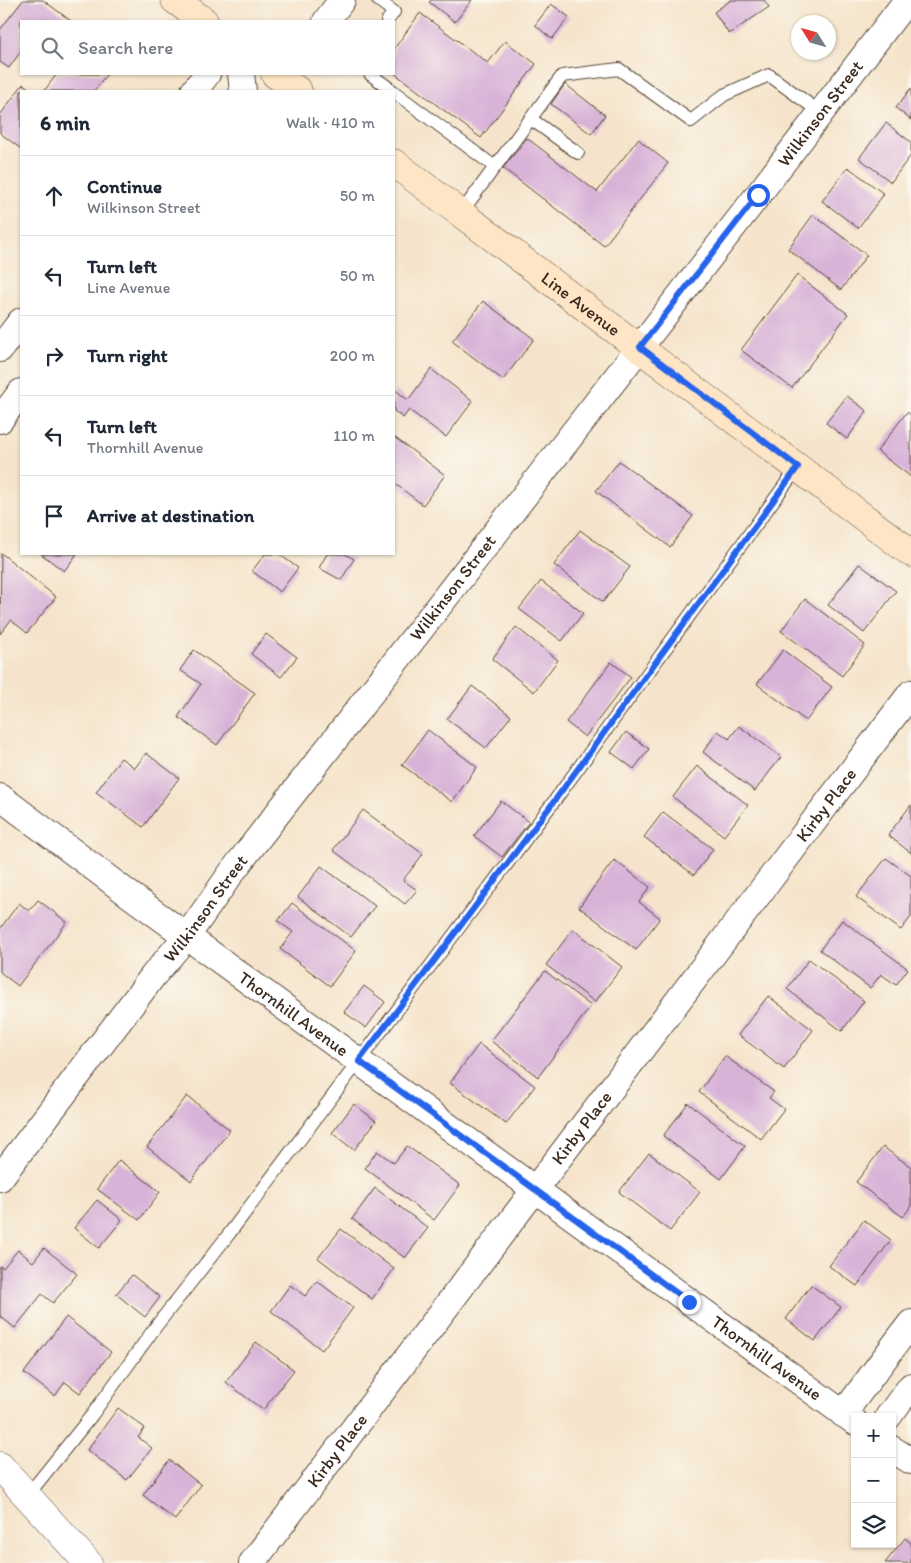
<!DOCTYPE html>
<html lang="en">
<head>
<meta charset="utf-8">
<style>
  :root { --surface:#fff; --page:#f6f6f7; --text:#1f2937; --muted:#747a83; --line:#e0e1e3 }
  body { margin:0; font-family:Itim,sans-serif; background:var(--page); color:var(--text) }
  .controls { position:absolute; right:15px; bottom:15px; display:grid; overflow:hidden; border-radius:0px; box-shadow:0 1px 4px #0004 }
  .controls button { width:45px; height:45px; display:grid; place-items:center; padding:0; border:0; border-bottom:1px solid var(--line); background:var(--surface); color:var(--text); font:25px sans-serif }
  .compass { position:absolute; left:791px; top:15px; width:45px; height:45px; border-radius:50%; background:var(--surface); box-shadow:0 1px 4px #0004; rotate:307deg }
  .stop { position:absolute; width:15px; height:15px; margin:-11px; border:4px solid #2563eb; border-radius:50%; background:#fff }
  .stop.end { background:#2563eb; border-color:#fff; box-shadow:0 1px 5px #0008 }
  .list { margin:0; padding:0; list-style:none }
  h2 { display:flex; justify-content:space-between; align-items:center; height:65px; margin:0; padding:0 20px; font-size:21px }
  h2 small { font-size:16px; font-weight:400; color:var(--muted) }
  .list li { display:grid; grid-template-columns:32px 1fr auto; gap:15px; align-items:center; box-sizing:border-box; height:80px; padding:0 20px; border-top:1px solid var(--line) }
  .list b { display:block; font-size:19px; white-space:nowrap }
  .list p { margin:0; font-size:16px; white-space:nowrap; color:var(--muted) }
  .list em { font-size:16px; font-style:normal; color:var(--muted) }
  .icon { flex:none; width:28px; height:28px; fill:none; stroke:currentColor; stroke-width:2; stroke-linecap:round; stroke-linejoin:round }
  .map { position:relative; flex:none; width:911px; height:1563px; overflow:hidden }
  .search { position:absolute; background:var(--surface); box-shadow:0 1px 4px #0004; left:20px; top:20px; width:375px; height:55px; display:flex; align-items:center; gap:12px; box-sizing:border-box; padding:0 18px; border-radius:0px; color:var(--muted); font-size:19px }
  .panel { position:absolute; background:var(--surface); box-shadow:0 1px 4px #0004; left:20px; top:90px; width:375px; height:465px; border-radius:0px }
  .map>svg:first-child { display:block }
</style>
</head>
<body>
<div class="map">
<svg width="911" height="1563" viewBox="0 0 911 1563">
  <rect width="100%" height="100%" fill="#fbf7ec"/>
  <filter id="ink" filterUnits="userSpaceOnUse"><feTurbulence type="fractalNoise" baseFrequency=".02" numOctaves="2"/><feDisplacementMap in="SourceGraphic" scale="10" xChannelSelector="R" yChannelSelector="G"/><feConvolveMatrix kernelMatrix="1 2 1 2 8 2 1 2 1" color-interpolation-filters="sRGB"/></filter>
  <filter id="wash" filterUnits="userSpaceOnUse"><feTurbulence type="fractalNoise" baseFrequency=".0096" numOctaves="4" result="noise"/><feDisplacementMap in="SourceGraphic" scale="20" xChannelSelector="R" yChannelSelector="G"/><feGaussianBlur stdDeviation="1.12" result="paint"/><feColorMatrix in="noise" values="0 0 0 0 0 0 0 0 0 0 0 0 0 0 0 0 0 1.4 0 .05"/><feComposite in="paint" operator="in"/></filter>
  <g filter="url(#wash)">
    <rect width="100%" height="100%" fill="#f5e4cb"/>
    <g id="blocks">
      <g fill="#d8b3d8">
        <path d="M23,0H43L71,21H21V51L9,68L0,62V30Z"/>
        <path d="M431,0H472L455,22L429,2Z"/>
        <path d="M731,0H764L769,7L729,34L714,12Z"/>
        <path d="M551,4L569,17L552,39L535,25Z"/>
        <path d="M420,13L488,63L505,41L536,64L481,138L394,73V49Z"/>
        <path d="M57,74H107L94,91H44Z"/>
        <path d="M23,84L33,91H21V149L0,133V115Z"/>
        <path d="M565,84L605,115L591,134L551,104Z"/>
        <path d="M911,88V120L896,108Z"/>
        <path d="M886,123L911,142V155L891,182L859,158Z"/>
        <path d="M527,138L597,192L638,139L668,163L604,246L503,168Z"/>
        <path d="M848,167L884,194L858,228L822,201Z"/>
        <path d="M813,215L867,255L841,290L788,249Z"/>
        <path d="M797,275L848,314L792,388L741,350Z"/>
        <path d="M483,301L534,339L503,380L452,341Z"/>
        <path d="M431,369L473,401L446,437L409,410L403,418L394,411V389L408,400Z"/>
        <path d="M847,396L867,411L847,439L826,423Z"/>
        <path d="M907,412L911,415V477L877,451Z"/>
        <path d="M394,437L445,475L423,505L394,483Z"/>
        <path d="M619,461L693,516L670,547L596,491Z"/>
        <path d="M580,530L630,567L603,602L554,565Z"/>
        <path d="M1,553L56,597L27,633L11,620L0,634Z"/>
        <path d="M41,554H77L64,571Z"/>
        <path d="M265,554H279L298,568L280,592L252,571Z"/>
        <path d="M327,554H345L354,559L341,580L319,568Z"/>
        <path d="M859,564L896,591L864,633L828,605Z"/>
        <path d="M541,581L583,613L562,641L519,609Z"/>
        <path d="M805,599L865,645L842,676L781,631Z"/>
        <path d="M516,627L558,660L534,692L492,659Z"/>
        <path d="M266,634L297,657L281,677L251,654Z"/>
        <path d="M194,650L255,693L217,745L178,717L201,684L180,670Z"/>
        <path d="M783,650L832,687L806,721L757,684Z"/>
        <path d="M611,662L631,677L585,737L566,722Z"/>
        <path d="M472,686L511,716L486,748L447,719Z"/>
        <path d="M739,726L781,757L755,791L703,752L718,731L729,739Z"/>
        <path d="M428,730L477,767L452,802L402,765Z"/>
        <path d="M626,732L649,749L634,769L611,752Z"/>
        <path d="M146,753L179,778L143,827L96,792L121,758L135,768Z"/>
        <path d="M697,766L748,805L724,836L673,797Z"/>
        <path d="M501,801L529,822L502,857L474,836Z"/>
        <path d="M911,805V853L888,835Z"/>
        <path d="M363,810L423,854L403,880L417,890L405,904L333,850Z"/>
        <path d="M663,812L713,849L694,875L644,837Z"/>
        <path d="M886,858L911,876V917L901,930L856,897Z"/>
        <path d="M614,860L650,887L639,902L660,918L636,950L579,907Z"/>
        <path d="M321,866L375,906L351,937L298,897Z"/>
        <path d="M38,900L67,922L18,986L0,972V929L19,903L29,911Z"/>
        <path d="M292,903L356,951L330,986L280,949L293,932L278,921Z"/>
        <path d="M842,920L908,969L896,985L881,974L870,988L820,950Z"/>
        <path d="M573,929L622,967L595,1002L546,965Z"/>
        <path d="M809,959L864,1001L842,1031L787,989Z"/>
        <path d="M545,971L591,1006L538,1077L491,1041Z"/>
        <path d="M364,986L385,1002L366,1028L344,1012Z"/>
        <path d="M768,996L813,1030L784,1069L738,1035Z"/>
        <path d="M479,1044L535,1086L506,1124L450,1083Z"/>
        <path d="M725,1056L774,1092L769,1098L784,1109L761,1139L699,1092Z"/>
        <path d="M187,1096L230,1130L191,1181L147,1147Z"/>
        <path d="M688,1103L745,1146L721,1179L663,1136Z"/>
        <path d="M354,1104L376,1121L354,1150L332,1133Z"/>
        <path d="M407,1146L460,1185L434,1220L365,1168L377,1151L394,1163Z"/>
        <path d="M883,1147L911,1167V1206L903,1217L856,1182Z"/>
        <path d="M649,1153L700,1192L670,1231L619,1192Z"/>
        <path d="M119,1160L160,1192L139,1220L97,1189Z"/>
        <path d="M375,1188L428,1228L405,1258L352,1219Z"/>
        <path d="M97,1200L122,1220L99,1248L74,1228Z"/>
        <path d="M864,1220L891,1240L857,1286L829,1266Z"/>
        <path d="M341,1229L394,1269L372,1299L318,1258Z"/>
        <path d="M44,1248L77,1274L53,1303L42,1294L15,1328L0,1316V1266L3,1268L18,1250L33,1262Z"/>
        <path d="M132,1275L160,1297L145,1317L116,1294Z"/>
        <path d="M317,1281L353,1308L322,1350L271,1311L290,1285L305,1296Z"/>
        <path d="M811,1285L841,1307L815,1341L786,1319Z"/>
        <path d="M66,1317L111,1352L80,1393L65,1382L55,1396L24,1373Z"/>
        <path d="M256,1342L294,1370L263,1410L226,1382Z"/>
        <path d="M118,1408L145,1428L138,1437L152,1448L127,1480L87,1450Z"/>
        <path d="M169,1460L201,1485L175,1520L143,1495Z"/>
        <path d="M905,1538L911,1543V1563H885Z"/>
      </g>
    </g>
  </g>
  <g filter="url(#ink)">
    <use href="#blocks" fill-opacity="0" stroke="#574638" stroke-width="1"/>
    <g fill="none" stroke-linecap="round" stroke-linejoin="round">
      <g stroke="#574638" stroke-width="14">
        <g id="service">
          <path d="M378,0L394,12L387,21"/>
          <path d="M370,74L393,91"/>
          <path d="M394,92L495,167"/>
          <path d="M531,119L578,153"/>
          <path d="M461,213L562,76L619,69L691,121L724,95L769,75L821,113"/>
          <path d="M27,1496L92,1415L157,1325L229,1234L555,800L798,467"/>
        </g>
      </g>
      <g stroke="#574638" stroke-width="28">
        <g id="minor">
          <path d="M326,21L342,0"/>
          <path d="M241,74L243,91"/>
          <path d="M194,91L207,74"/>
          <path d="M0,349L21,321"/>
          <path d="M0,420L21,392"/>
          <path id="s1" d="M0,797L130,895L855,1422"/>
          <path id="s2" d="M0,1178L153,976L187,936L232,872L758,195L907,0"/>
          <path d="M843,1414L911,1323"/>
          <path d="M888,1417L911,1386"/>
          <path d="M892,1449L911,1461"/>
          <path id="s3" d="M252,1563L911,693"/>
        </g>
      </g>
      <g stroke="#574638" stroke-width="29">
        <path id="tertiary" d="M0,1466L88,1563"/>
      </g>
      <g stroke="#574638" stroke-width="29">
        <g id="secondary">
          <path d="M175,0L204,21"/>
          <path d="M275,74L298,91"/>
          <path id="s4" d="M394,163L911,553"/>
        </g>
      </g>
      <use href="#service" stroke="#fff" stroke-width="12"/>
      <use href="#minor" stroke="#fff" stroke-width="26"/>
      <use href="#tertiary" stroke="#fff" stroke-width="28"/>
      <use href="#secondary" stroke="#fde5c5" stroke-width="28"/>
    </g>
  </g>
  <g fill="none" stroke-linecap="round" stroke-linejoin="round" filter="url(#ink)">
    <path stroke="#2563eb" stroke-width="6" d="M689,1302L359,1061L555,800L798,467L640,347L758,195"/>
  </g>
  <g text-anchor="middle" stroke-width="5" stroke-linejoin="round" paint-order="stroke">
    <g font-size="18" fill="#3b2a1e" stroke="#fbf7ec">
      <text dy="6" stroke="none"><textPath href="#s2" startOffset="1344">Wilkinson Street</textPath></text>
      <text dy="6" stroke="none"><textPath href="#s4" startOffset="234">Line Avenue</textPath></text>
      <text dy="6" stroke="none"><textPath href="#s2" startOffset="744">Wilkinson Street</textPath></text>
      <text dy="6" stroke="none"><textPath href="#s3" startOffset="951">Kirby Place</textPath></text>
      <text dy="6" stroke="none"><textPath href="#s2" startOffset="339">Wilkinson Street</textPath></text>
      <text dy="6" stroke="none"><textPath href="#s1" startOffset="365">Thornhill Avenue</textPath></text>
      <text dy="6" stroke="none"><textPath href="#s3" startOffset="546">Kirby Place</textPath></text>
      <text dy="6" stroke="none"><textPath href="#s1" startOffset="950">Thornhill Avenue</textPath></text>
      <text dy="6" stroke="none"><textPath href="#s3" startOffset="141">Kirby Place</textPath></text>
    </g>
  </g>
</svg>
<div class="controls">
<button>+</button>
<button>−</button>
<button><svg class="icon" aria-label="layers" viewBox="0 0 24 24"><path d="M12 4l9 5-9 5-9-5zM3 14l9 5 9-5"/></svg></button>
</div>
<svg class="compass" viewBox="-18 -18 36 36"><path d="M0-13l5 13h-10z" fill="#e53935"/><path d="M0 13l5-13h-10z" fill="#747a83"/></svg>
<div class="stop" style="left:758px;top:195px"></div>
<div class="stop end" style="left:689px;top:1302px"></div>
<div class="search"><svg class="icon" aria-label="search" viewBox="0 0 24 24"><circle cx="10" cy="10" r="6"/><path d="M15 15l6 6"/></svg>Search here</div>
<section class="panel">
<h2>6 min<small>Walk · 410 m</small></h2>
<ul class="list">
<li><svg class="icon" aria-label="ahead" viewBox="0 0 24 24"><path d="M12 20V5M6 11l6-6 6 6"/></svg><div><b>Continue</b><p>Wilkinson Street</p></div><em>50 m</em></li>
<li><svg class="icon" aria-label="left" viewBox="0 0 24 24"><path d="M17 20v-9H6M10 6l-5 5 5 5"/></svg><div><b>Turn left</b><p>Line Avenue</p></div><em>50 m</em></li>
<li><svg class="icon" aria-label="right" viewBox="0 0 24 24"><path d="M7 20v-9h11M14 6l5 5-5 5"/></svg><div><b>Turn right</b></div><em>200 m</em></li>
<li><svg class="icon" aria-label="left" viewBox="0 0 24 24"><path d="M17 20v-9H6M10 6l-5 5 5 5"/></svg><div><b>Turn left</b><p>Thornhill Avenue</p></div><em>110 m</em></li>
<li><svg class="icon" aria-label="arrive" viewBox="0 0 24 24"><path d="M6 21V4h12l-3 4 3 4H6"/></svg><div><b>Arrive at destination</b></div></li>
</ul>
</section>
</div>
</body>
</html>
